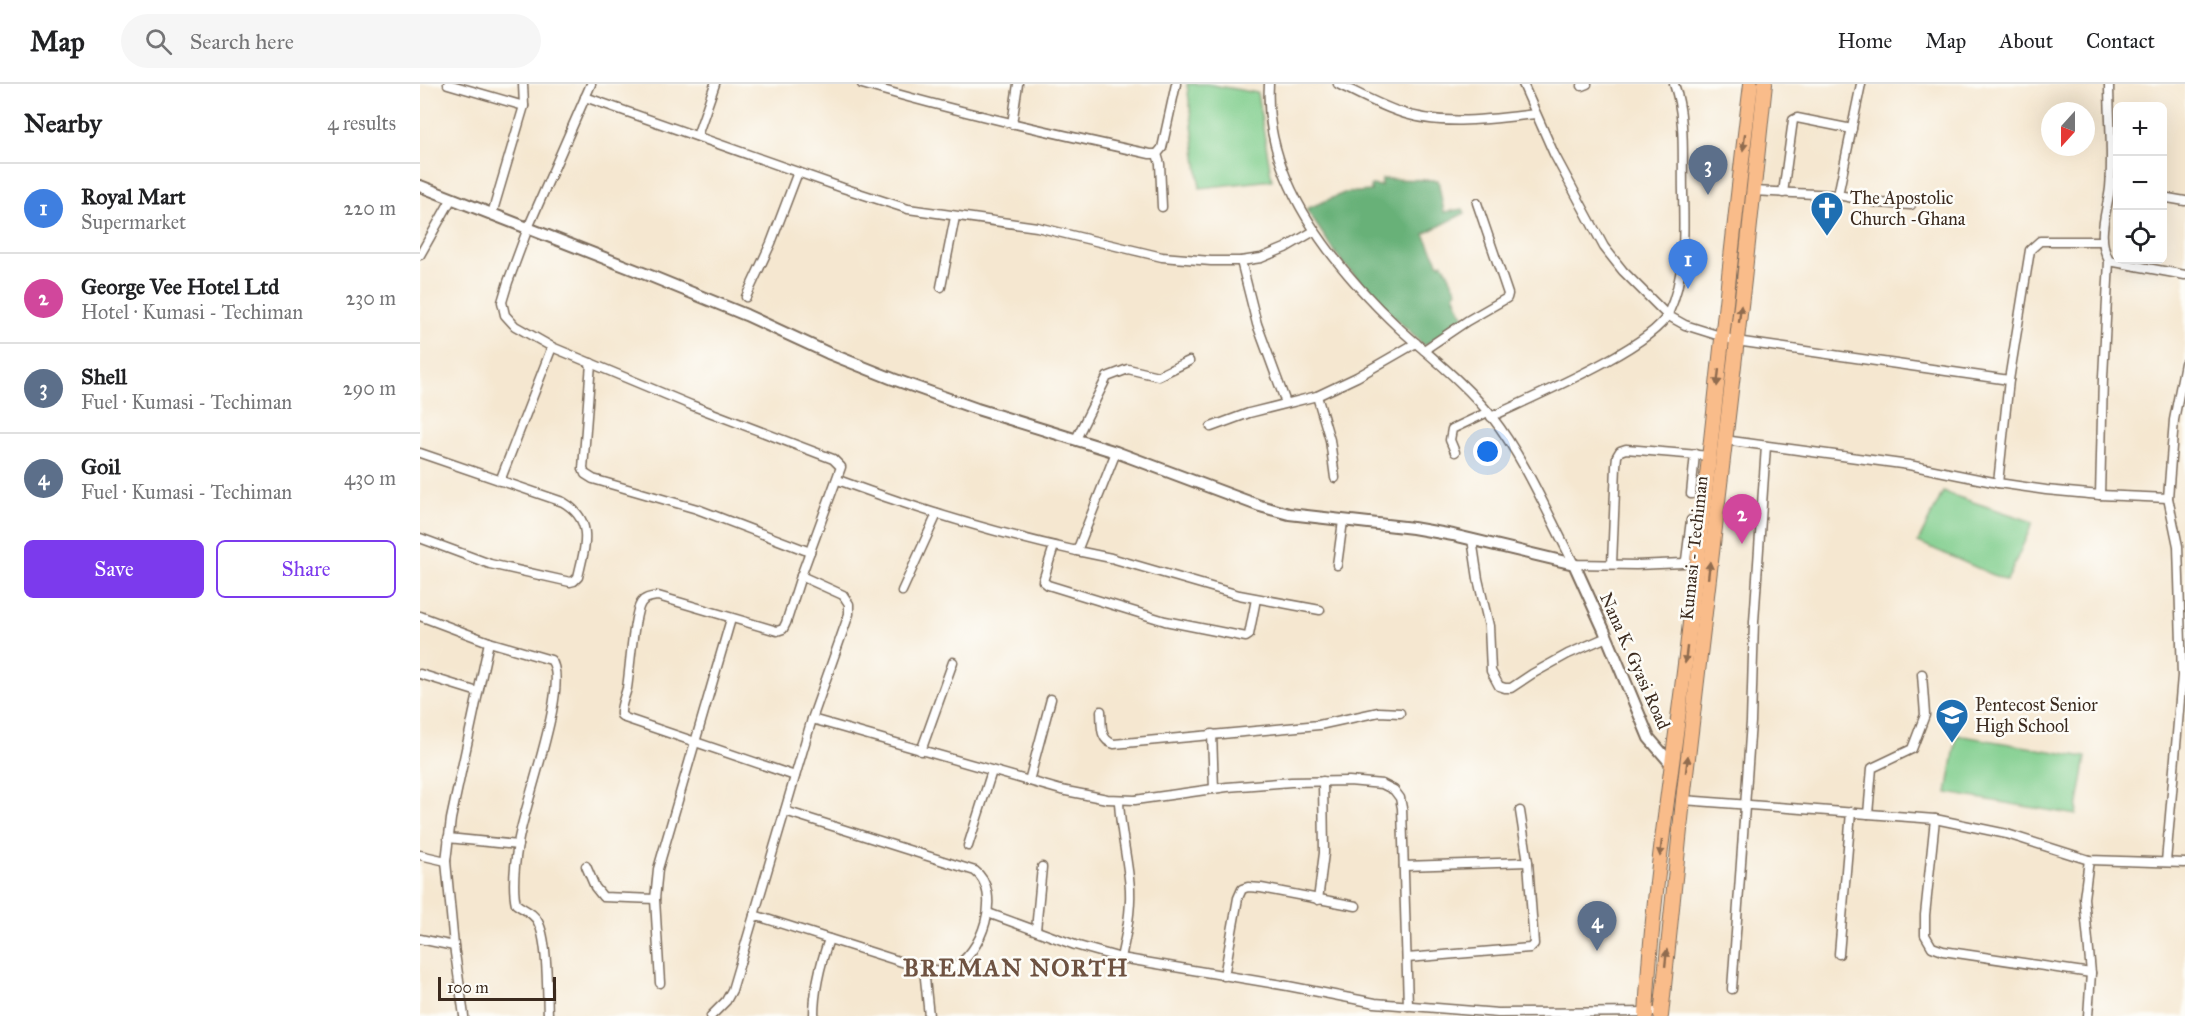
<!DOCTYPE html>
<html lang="en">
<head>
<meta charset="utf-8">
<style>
  :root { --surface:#fff; --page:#f6f6f6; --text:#202124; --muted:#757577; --line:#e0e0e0; --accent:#7c3aed }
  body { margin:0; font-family:"IM FELL Great Primer",serif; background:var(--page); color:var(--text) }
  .controls { position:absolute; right:18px; top:18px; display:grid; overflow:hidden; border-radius:9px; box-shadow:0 6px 24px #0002 }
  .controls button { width:54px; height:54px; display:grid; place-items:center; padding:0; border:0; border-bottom:2px solid var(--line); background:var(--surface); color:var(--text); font:30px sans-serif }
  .compass { position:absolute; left:1621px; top:18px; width:54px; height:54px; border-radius:50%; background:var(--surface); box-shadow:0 6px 24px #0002; rotate:201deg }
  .scale { position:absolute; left:18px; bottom:15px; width:118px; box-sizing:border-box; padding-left:6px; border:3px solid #3b2a1e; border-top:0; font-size:16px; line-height:21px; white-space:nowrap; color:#3b2a1e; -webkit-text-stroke:4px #fdfcf7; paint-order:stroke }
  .you { position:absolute; left:1068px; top:368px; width:21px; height:21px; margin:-15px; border:4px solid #fff; border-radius:50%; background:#1a73e8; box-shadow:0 0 0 9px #1a73e833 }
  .badge { display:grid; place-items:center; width:39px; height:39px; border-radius:50%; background:var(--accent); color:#fff; font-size:20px; font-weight:700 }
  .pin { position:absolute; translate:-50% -50px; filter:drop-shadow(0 2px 3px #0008) }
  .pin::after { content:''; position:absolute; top:32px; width:21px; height:18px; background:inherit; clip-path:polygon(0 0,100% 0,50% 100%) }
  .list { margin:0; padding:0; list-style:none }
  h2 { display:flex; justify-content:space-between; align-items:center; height:78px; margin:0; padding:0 24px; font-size:26px }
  h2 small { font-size:20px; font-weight:400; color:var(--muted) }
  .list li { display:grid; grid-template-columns:39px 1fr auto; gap:18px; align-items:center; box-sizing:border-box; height:90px; padding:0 24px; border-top:2px solid var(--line) }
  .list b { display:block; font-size:22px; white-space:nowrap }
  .list p { margin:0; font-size:20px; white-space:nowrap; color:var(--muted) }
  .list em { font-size:20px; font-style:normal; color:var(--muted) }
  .actions { display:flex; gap:12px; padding:18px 24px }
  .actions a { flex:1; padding:14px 0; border:2px solid var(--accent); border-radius:9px; text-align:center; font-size:21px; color:var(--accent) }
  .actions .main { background:var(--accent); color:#fff }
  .icon { flex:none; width:33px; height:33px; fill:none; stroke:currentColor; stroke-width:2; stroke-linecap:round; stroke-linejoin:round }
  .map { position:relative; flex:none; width:1765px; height:932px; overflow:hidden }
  header { display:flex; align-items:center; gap:36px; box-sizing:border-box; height:84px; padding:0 30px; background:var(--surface); border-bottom:2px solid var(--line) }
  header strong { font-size:28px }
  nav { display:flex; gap:33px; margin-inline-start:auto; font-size:21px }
  .search { width:420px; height:54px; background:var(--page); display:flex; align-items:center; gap:15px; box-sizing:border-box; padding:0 21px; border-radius:33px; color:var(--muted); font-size:22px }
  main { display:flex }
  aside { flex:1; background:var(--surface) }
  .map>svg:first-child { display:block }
</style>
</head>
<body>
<header>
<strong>Map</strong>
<div class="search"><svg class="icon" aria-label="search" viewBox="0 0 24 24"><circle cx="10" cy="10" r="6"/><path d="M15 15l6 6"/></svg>Search here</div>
<nav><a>Home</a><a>Map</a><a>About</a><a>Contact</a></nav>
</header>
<main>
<aside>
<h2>Nearby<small>4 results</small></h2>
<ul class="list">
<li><span class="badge" style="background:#3f7fe0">1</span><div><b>Royal Mart</b><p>Supermarket</p></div><em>220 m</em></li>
<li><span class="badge" style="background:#d1479c">2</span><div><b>George Vee Hotel Ltd</b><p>Hotel · Kumasi - Techiman</p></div><em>230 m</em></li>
<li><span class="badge" style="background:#5c6f8a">3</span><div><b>Shell</b><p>Fuel · Kumasi - Techiman</p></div><em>290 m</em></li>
<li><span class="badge" style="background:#5c6f8a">4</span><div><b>Goil</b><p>Fuel · Kumasi - Techiman</p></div><em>430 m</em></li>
</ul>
<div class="actions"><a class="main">Save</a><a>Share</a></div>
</aside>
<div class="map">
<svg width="1765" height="932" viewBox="0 0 1765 932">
  <rect width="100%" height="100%" fill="#fdfcf7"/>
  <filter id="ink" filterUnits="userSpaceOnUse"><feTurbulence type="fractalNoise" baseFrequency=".0167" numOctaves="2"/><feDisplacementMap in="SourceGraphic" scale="12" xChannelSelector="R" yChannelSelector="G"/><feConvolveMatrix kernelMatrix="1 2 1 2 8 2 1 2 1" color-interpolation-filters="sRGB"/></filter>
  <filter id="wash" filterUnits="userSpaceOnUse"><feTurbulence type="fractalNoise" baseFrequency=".008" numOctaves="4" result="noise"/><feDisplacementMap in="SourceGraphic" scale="24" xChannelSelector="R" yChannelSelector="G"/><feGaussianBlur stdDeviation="1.35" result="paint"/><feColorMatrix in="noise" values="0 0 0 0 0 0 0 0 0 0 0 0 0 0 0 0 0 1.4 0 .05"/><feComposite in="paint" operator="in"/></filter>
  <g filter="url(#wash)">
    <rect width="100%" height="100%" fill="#f5e7d0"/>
    <g fill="#80ce8d" stroke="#5e7c56" stroke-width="1.5">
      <path d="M767,0H787L837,9L852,96L780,104Z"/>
      <path d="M1523,408L1613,438L1587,497L1498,458Z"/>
      <path d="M1537,651L1666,673L1656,731L1527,709Z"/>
    </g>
    <path fill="#68b178" stroke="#526e4b" stroke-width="1.5" d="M962,95L1018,96L1024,128L1043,125L1045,129L1004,150L1019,180L1023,179L1037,207L1034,210L1045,236L1004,262L950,209L919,174L886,125L924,109L951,107V101L961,102Z"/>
  </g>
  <g filter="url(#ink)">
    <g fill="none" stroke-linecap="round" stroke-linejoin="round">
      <g stroke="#7c6c5c" stroke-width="11">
        <g id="minor">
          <path d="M28,0L104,22"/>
          <path d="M171,0L108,144L88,198L82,218L85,231L95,242L132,263L271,321L413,375L421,383L381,492L423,511L429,520V530L392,635L312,906L306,917L291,932"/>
          <path d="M442,0C537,28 633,49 730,70H737"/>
          <path d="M849,0C843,96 914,183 980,245C1011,273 1046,300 1072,333C1106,377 1128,431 1154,480L1216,481L1263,479L1266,476L1271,436"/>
          <path d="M918,0C937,9 957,20 977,27C1019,43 1072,35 1115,30"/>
          <path d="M1103,0L1134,70L1184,163L1203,187L1247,231L1265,241L1316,257L1589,296"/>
          <path d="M1689,0C1689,33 1693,71 1690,104C1687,129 1676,152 1689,177L1765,191"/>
          <path d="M1162,2L1167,0"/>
          <path d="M165,13L423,104L488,125L617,143L742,173L791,177H821L841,174L865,164L894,147"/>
          <path d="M592,40L598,0"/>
          <path d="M277,52L295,0"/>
          <path d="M737,70L742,64L756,0"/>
          <path d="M737,70L740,80L742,123"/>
          <path d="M1332,107L1418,111L1441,0"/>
          <path d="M1363,109L1373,36L1377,34L1432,45"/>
          <path d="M1418,111L1459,119L1491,121"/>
          <path d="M1742,113L1765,117"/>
          <path d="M72,130L104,22L103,0"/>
          <path d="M0,171L32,114"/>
          <path d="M821,177L837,240L866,319"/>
          <path d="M521,203L535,133"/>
          <path d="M326,213L351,159L378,88"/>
          <path d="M1004,266L1047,237L1087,214L1088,210L1057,119"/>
          <path d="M171,279L163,385L165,390L173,395L277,425L390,468"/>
          <path d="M897,312L910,356L915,394"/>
          <path d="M1071,333C1108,315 1232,263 1248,230C1266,192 1264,149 1263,109C1262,74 1266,33 1254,0"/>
          <path d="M791,343L829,329L897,312L937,293L996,259"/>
          <path d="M656,355L687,293L708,285L738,292L769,277"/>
          <path d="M1304,356L1489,381L1578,399L1626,406L1680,411L1748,414"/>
          <path d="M1035,368L1030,356L1032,345L1068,328"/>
          <path d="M0,369L143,418C175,437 165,462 158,493L154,497L150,498L70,480L0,454"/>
          <path d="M418,396C496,425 575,449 657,467L696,368"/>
          <path d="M80,397L132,263"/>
          <path d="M1578,399L1589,296L1610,166L1620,157H1682"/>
          <path d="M1271,410L1275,370"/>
          <path d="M1680,411L1683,293L1689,177"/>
          <path d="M1052,455L1058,495L1069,542L1071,587L1079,602L1085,604H1091L1112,590L1148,570L1187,553"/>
          <path d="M634,462L623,497L628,501L745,537L826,553L829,551L836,515"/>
          <path d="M657,467L691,474L819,511L900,526"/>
          <path d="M1192,480L1196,382L1197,372L1200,367L1206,365L1290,372"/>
          <path d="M917,481L923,437"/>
          <path d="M482,507L517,430"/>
          <path d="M0,532L69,558L131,576C151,599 102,726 98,760C95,778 92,803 96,820C104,826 114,829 118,838C128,856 127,909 128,932"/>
          <path d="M0,590L58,608"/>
          <path d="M681,627C682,640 679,656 694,660L899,641L959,628L980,629"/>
          <path d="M392,635L641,706L687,715L715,716L807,703L871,698L929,697L962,700L974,706L980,714L982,724L988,922"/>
          <path d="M792,650L794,705"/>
          <path d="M501,667L533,578"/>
          <path d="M375,692L205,634L201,631C200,622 205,613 207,604C210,586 213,531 221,519C225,513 232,513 238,512L357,547L363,545L366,539L381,492"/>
          <path d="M609,697L631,615"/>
          <path d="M1263,716L1515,735L1587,750L1669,776L1765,779"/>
          <path d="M699,717C700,746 708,775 710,805C711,829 706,851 701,874"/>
          <path d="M1448,730L1452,684L1492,665L1505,631L1502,590"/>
          <path d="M1515,735L1505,831V851L1512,863L1523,867L1671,889"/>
          <path d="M28,754L98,761"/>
          <path d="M548,762L572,687"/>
          <path d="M0,771L26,777"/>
          <path d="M1746,778L1762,592L1758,462L1748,414L1754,336L1765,279"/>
          <path d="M166,782L175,803L183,813L235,815"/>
          <path d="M984,782L1108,778"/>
          <path d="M898,816L904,769L903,697"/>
          <path d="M568,829L655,861L701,874L868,902L955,919L1078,929L1241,928"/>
          <path d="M334,831L504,885C514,886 523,888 532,884C562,871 583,808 555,787L365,727"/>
          <path d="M616,846L622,783"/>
          <path d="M0,855L34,862"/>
          <path d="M1419,870L1431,728"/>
          <path d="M987,874L1110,864L1114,860L1108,778L1100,727"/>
          <path d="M504,885L509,932"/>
          <path d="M804,892L818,814L822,805L828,803L841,804L936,822"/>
          <path d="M240,899L235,815L238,785L311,535"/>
          <path d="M1312,905L1331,638L1334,538L1346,362"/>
          <path d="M44,932L34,862L26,777L31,735L69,558"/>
          <path d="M394,932C394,905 400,881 409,855"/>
          <path d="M1668,932L1671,889L1664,814L1669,776"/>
        </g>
      </g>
      <g stroke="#7c6c5c" stroke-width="14">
        <path id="tertiary" d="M0,102L233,193L326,231L408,269L473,295L557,325L696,368L840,422L869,430L993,444L1033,451L1154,480L1184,546L1229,654L1253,682"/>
      </g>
      <g stroke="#7c6c5c" stroke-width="16">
        <g id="trunk">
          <path d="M1226,932C1232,800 1255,670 1270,539C1292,359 1309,179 1331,0"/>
          <path d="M1241,932L1263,716L1324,196L1345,0"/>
        </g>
      </g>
      <use href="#minor" stroke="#fff" stroke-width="8"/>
      <use href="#tertiary" stroke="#fff" stroke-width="10"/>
      <use href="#trunk" stroke="#f9bc8a" stroke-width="14"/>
    </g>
    <defs><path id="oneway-solid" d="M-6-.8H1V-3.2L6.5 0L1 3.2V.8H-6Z" transform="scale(1.5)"/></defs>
    <g fill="#906c4f">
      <use href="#oneway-solid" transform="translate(1324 58) rotate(97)"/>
      <use href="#oneway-solid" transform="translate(1320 230) rotate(-83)"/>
      <use href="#oneway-solid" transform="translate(1298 294) rotate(96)"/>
      <use href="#oneway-solid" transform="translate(1289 486) rotate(-84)"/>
      <use href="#oneway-solid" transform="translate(1266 571) rotate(97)"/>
      <use href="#oneway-solid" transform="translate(1267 680) rotate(-83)"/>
      <use href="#oneway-solid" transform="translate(1241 764) rotate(97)"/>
      <use href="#oneway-solid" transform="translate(1246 874) rotate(-84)"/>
    </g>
  </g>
  <defs>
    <g id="church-pin" transform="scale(1.725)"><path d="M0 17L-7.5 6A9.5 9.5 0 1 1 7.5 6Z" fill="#1f6fb2" stroke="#fdfcf7"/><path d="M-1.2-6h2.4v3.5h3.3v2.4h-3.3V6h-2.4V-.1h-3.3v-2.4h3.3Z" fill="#fff"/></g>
    <g id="school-pin" transform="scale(1.725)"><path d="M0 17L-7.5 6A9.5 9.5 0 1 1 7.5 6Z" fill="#1f6fb2" stroke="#fdfcf7"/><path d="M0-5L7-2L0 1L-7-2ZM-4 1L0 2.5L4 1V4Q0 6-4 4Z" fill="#fff"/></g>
  </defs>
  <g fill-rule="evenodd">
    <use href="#church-pin" x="1407" y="124"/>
    <use href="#school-pin" x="1532" y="631"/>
  </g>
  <g text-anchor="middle" stroke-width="5" stroke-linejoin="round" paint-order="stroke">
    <g font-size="18" fill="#3b2a1e" stroke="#fdfcf7" text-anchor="start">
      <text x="1430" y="120">The Apostolic<tspan x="1430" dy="21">Church -Ghana</tspan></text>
      <text x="1555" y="627">Pentecost Senior<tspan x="1555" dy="21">High School</tspan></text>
    </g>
    <g font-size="18" fill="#3b2a1e" stroke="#fdfcf7">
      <text transform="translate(1274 464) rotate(-84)" y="6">Kumasi - Techiman</text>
      <text transform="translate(1215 577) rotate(66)" y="6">Nana K. Gyasi Road</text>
    </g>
    <g font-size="24" font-weight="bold" letter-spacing="1.5" fill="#6e5241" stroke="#fdfcf7">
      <text x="596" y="892">BREMAN NORTH</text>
    </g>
  </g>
</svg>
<div class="controls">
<button>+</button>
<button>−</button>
<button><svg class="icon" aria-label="locate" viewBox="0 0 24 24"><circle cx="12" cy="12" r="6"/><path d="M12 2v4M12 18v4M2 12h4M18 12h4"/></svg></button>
</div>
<svg class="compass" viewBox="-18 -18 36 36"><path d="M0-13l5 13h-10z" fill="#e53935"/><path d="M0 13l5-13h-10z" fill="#757577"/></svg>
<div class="scale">100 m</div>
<div class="you"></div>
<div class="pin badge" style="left:1268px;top:205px;background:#3f7fe0">1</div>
<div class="pin badge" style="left:1322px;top:460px;background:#d1479c">2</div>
<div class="pin badge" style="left:1288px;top:111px;background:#5c6f8a">3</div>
<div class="pin badge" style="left:1177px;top:867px;background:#5c6f8a">4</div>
</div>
</main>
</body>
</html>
